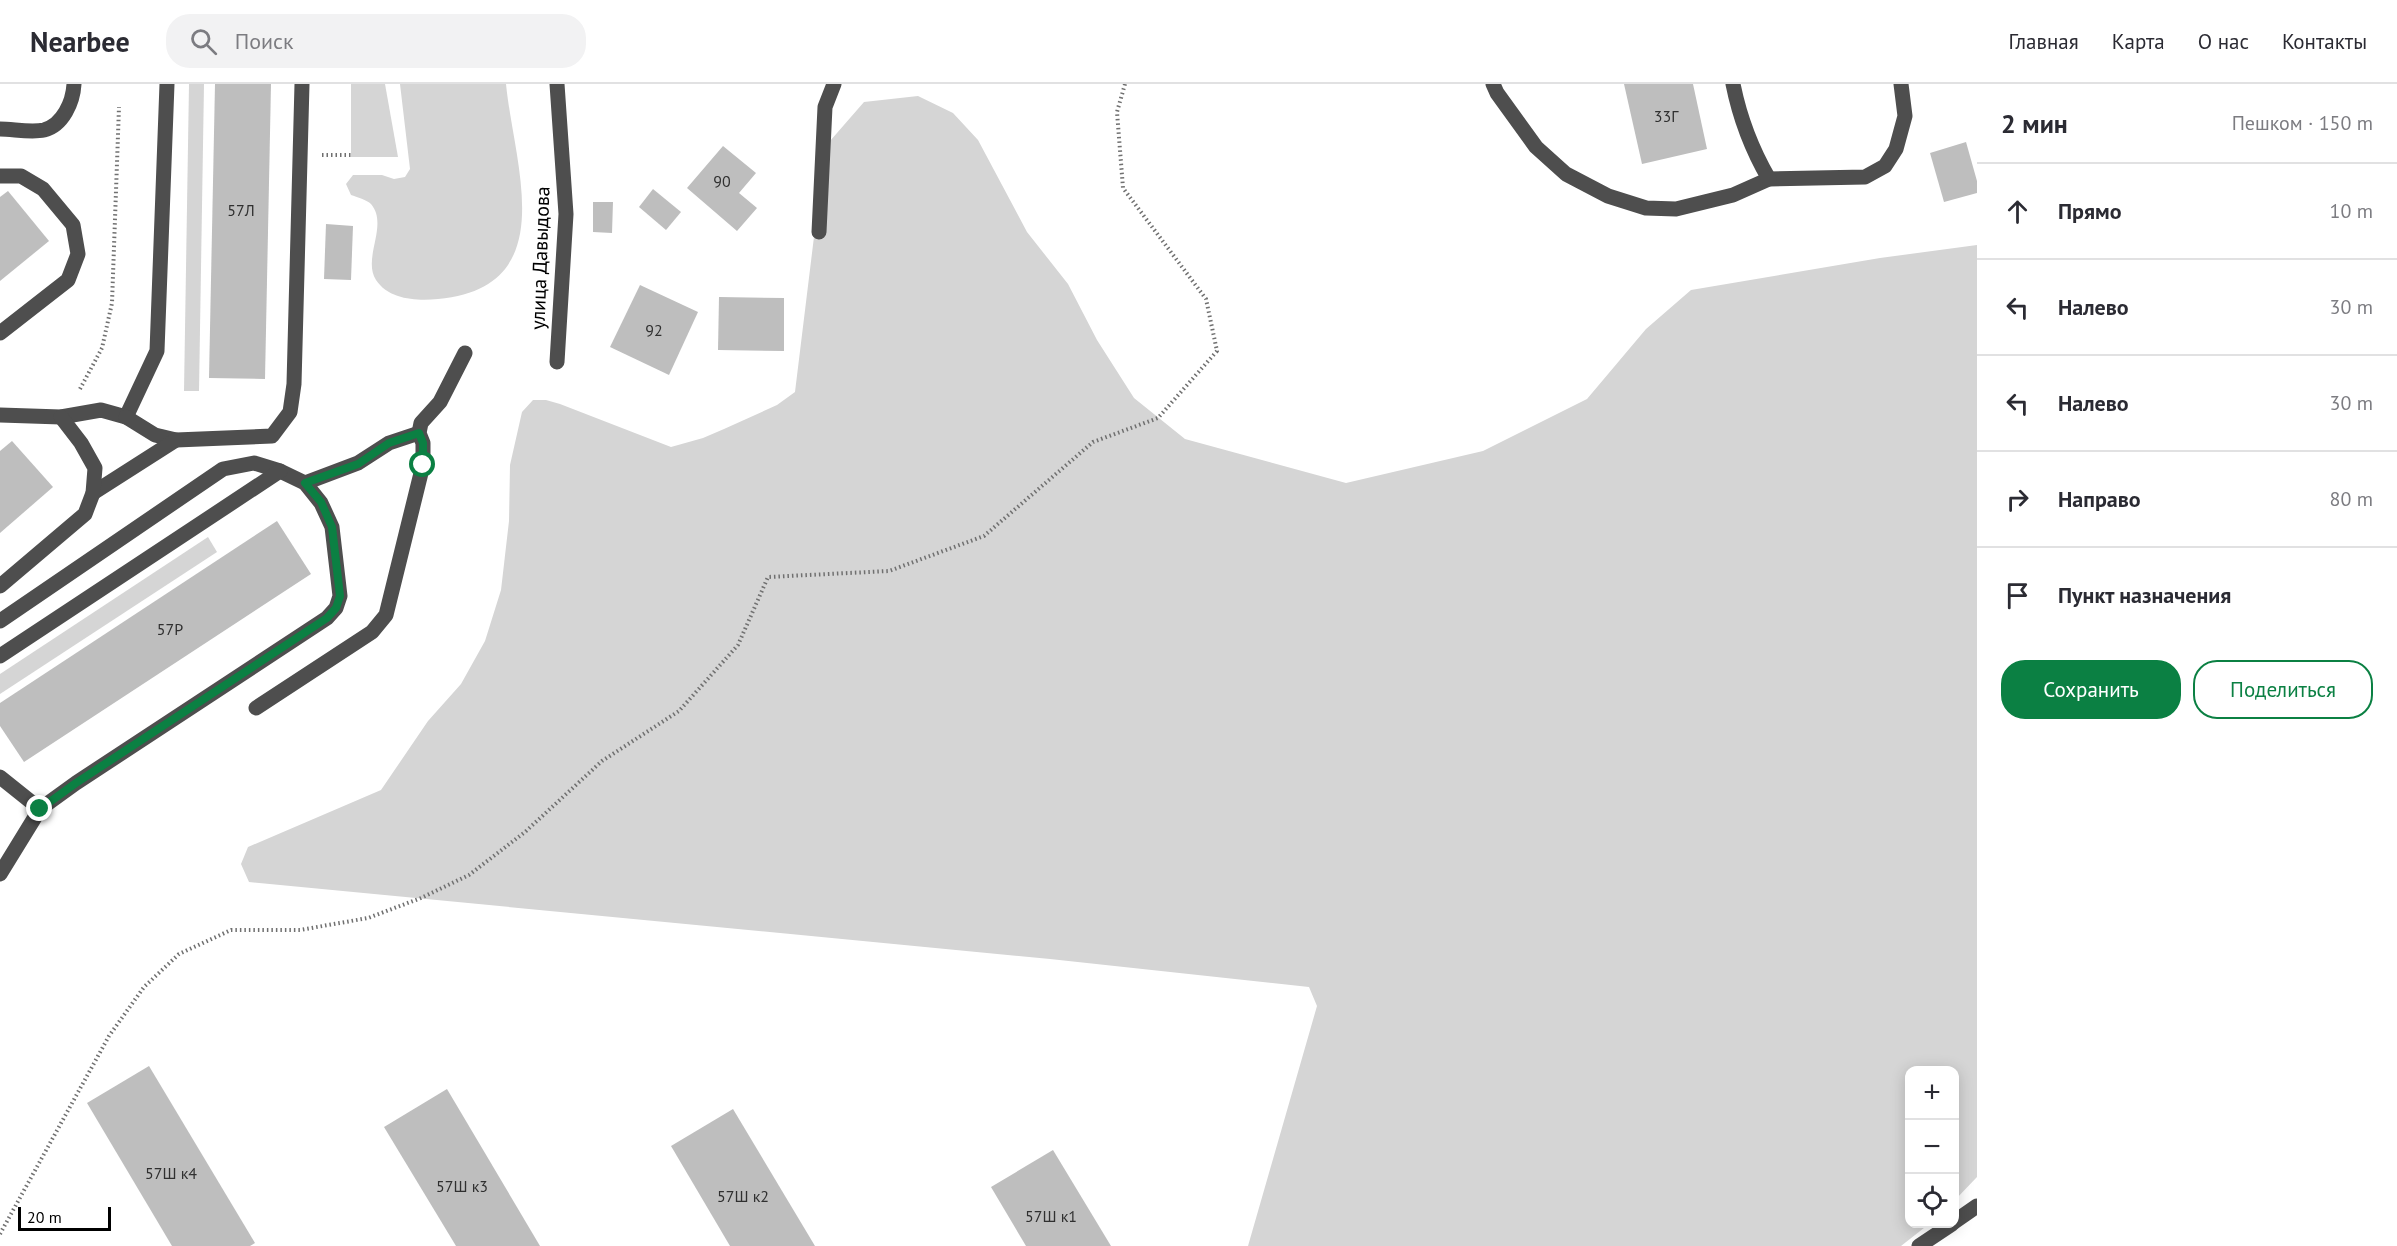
<!DOCTYPE html>
<html lang="ru">
<head>
<meta charset="utf-8">
<style>
  :root { --surface:#fff; --page:#f2f2f3; --text:#2b2b33; --muted:#7c7c81; --line:#e1e1e2; --accent:#0b8043 }
  body { margin:0; font-family:"PT Sans",sans-serif; background:var(--page); color:var(--text) }
  .controls { position:absolute; right:18px; bottom:18px; display:grid; overflow:hidden; border-radius:12px; box-shadow:0 3px 15px #0003 }
  .controls button { width:54px; height:54px; display:grid; place-items:center; padding:0; border:0; border-bottom:2px solid var(--line); background:var(--surface); color:var(--text); font:30px sans-serif }
  .scale { position:absolute; left:18px; bottom:15px; width:93px; box-sizing:border-box; padding-left:6px; border:3px solid #000; border-top:0; font-size:16px; line-height:21px; white-space:nowrap; color:#000; -webkit-text-stroke:4px #fff; paint-order:stroke }
  .stop { position:absolute; width:18px; height:18px; margin:-14px; border:4px solid #0b8043; border-radius:50%; background:#fff }
  .stop.end { background:#0b8043; border-color:#fff; box-shadow:0 2px 6px #0008 }
  .list { margin:0; padding:0; list-style:none }
  h2 { display:flex; justify-content:space-between; align-items:center; height:78px; margin:0; padding:0 24px; font-size:26px }
  h2 small { font-size:20px; font-weight:400; color:var(--muted) }
  .list li { display:grid; grid-template-columns:39px 1fr auto; gap:18px; align-items:center; box-sizing:border-box; height:96px; padding:0 24px; border-top:2px solid var(--line) }
  .list b { display:block; font-size:22px; white-space:nowrap }
  .list em { font-size:20px; font-style:normal; color:var(--muted) }
  .actions { display:flex; gap:12px; padding:18px 24px }
  .actions a { flex:1; padding:14px 0; border:2px solid var(--accent); border-radius:24px; text-align:center; font-size:21px; color:var(--accent) }
  .actions .main { background:var(--accent); color:#fff }
  .icon { flex:none; width:33px; height:33px; fill:none; stroke:currentColor; stroke-width:2; stroke-linecap:round; stroke-linejoin:round }
  .map { position:relative; flex:none; width:1977px; height:1162px; overflow:hidden }
  header { display:flex; align-items:center; gap:36px; box-sizing:border-box; height:84px; padding:0 30px; background:var(--surface); border-bottom:2px solid var(--line) }
  header strong { font-size:28px }
  nav { display:flex; gap:33px; margin-inline-start:auto; font-size:21px }
  .search { width:420px; height:54px; background:var(--page); display:flex; align-items:center; gap:15px; box-sizing:border-box; padding:0 21px; border-radius:24px; color:var(--muted); font-size:22px }
  main { display:flex }
  aside { flex:1; background:var(--surface) }
  .map>svg:first-child { display:block }
</style>
</head>
<body>
<header>
<strong>Nearbee</strong>
<div class="search"><svg class="icon" aria-label="search" viewBox="0 0 24 24"><circle cx="10" cy="10" r="6"/><path d="M15 15l6 6"/></svg>Поиск</div>
<nav><a>Главная</a><a>Карта</a><a>О нас</a><a>Контакты</a></nav>
</header>
<main>
<div class="map">
<svg width="1977" height="1162" viewBox="0 0 1977 1162">
  <rect width="100%" height="100%" fill="#fff"/>
  <g fill="#d5d5d5">
    <path d="M189,0H204L199,307H184Z"/>
    <path d="M351,0H385L398,73H351Z"/>
    <path d="M400,0H506C514,82 563,203 438,215C418,217 389,216 376,196C362,174 389,141 371,120C367,116 357,113 351,111L346,100L353,91H382L394,95L405,93L410,85Z"/>
    <path d="M918,12L953,29L978,56L1027,148L1068,200L1097,256L1134,314L1185,355L1346,399L1483,367L1587,315L1646,245L1691,206L1880,174L1977,161V1093L1955,1116L1954,986H1910V1140H1929L1901,1162H1248L1317,922L1309,903L1050,875L249,798L241,780L248,763L381,706L428,637L461,600L485,557L501,506L509,437L510,381L522,328L533,316H546L560,320L671,363L703,354L724,345L777,321L795,308L819,112L830,57L864,18Z"/>
    <path d="M208,453L217,468L0,610V590Z"/>
  </g>
  <g fill="#bebebe">
    <path d="M215,0H271L265,295L209,294Z"/>
    <path d="M1624,0H1693L1707,65L1642,80Z"/>
    <path d="M1966,58L1977,97V109L1944,118L1930,69Z"/>
    <path d="M723,62L756,89L739,109L757,124L737,147L687,104Z"/>
    <path d="M653,105L681,128L666,146L639,123Z"/>
    <path d="M8,107L49,157L0,197V113Z"/>
    <path d="M593,118H613L612,149L593,148Z"/>
    <path d="M326,140L353,142L351,196L324,195Z"/>
    <path d="M640,201L698,228L669,291L610,263Z"/>
    <path d="M719,213L784,214V267L718,266Z"/>
    <path d="M12,357L53,403L0,449V367Z"/>
    <path d="M277,437L311,490L24,678L0,642V619Z"/>
    <path d="M149,982L255,1159L250,1162H172L87,1019Z"/>
    <path d="M447,1005L540,1162H456L384,1043Z"/>
    <path d="M733,1025L815,1162H730L671,1062Z"/>
    <path d="M1053,1066L1111,1162H1026L991,1103Z"/>
  </g>
  <g fill="none" stroke-linecap="round" stroke-linejoin="round">
    <g stroke="#707070" stroke-width="4" stroke-dasharray="1.5 3" stroke-linecap="butt">
      <path d="M322,71H351"/>
      <path d="M80,305L102,264L112,219L119,23"/>
      <path d="M0,1150L109,952L144,903L179,870L231,846H300L368,834L421,814L469,791L525,748L602,677L679,627L738,561L768,493L889,487L984,452L1093,358L1158,334L1217,267L1206,215L1123,104L1117,28L1125,0"/>
    </g>
    <g stroke="#4e4e4e" stroke-width="15">
      <path d="M1493,0L1497,9L1536,63L1566,90L1608,112L1646,124L1676,125L1733,111L1769,95L1865,93L1885,82L1896,65L1905,32L1901,0"/>
      <path d="M1733,0C1740,35 1751,64 1769,95"/>
      <path d="M0,45C13,45 31,49 44,46C63,41 73,18 74,0"/>
      <path d="M0,92H21L43,105L73,141L78,170L68,196L0,249"/>
      <path d="M819,148L825,23L834,0"/>
      <path d="M557,278L566,130L557,0"/>
      <path d="M0,331L61,333L101,326L126,333L157,267L167,0"/>
      <path d="M126,333L155,351L176,356L272,352L290,328L294,300L302,0"/>
      <path d="M305,399L358,379L389,359L419,349"/>
      <path d="M93,409L176,356"/>
      <path d="M0,502L85,430L93,409L95,384L81,359L61,333"/>
      <path d="M0,537L223,385L254,379L280,387L305,399L321,419L332,443L340,512L336,524L327,534L76,699L40,725L0,693"/>
      <path d="M0,572L280,387"/>
      <path d="M256,624L372,548L386,531L423,381V359L419,349L421,339L440,318L465,269"/>
      <path d="M0,790L40,725"/>
      <path d="M1954,1138L1977,1122"/>
      <path d="M1919,1162L1952,1140"/>
    </g>
  </g>
  <g fill="none" stroke-linecap="round" stroke-linejoin="round">
    <path stroke="#0b8043" stroke-width="8" d="M40,725L76,699L327,534L336,524L340,512L332,443L321,418L305,399L358,380L389,359L419,349L423,359V381"/>
  </g>
  <g text-anchor="middle" stroke-width="4.5" stroke-linejoin="round" paint-order="stroke">
    <g font-size="16" fill="#303030">
      <text x="1666" y="38">33Г</text>
      <text x="722" y="103">90</text>
      <text x="241" y="132">57Л</text>
      <text x="654" y="252">92</text>
      <text x="170" y="551">57Р</text>
      <text x="171" y="1095">57Ш к4</text>
      <text x="462" y="1108">57Ш к3</text>
      <text x="743" y="1118">57Ш к2</text>
      <text x="1051" y="1138">57Ш к1</text>
    </g>
    <g font-size="20" fill="#000" stroke="#fff">
      <text transform="translate(540 174) rotate(-88)" y="7">улица Давыдова</text>
    </g>
  </g>
</svg>
<div class="controls">
<button>+</button>
<button>−</button>
<button><svg class="icon" aria-label="locate" viewBox="0 0 24 24"><circle cx="12" cy="12" r="6"/><path d="M12 2v4M12 18v4M2 12h4M18 12h4"/></svg></button>
</div>
<div class="scale">20 m</div>
<div class="stop" style="left:423px;top:381px"></div>
<div class="stop end" style="left:40px;top:725px"></div>
</div>
<aside>
<h2>2 мин<small>Пешком · 150 m</small></h2>
<ul class="list">
<li><svg class="icon" aria-label="ahead" viewBox="0 0 24 24"><path d="M12 20V5M6 11l6-6 6 6"/></svg><div><b>Прямо</b></div><em>10 m</em></li>
<li><svg class="icon" aria-label="left" viewBox="0 0 24 24"><path d="M17 20v-9H6M10 6l-5 5 5 5"/></svg><div><b>Налево</b></div><em>30 m</em></li>
<li><svg class="icon" aria-label="left" viewBox="0 0 24 24"><path d="M17 20v-9H6M10 6l-5 5 5 5"/></svg><div><b>Налево</b></div><em>30 m</em></li>
<li><svg class="icon" aria-label="right" viewBox="0 0 24 24"><path d="M7 20v-9h11M14 6l5 5-5 5"/></svg><div><b>Направо</b></div><em>80 m</em></li>
<li><svg class="icon" aria-label="arrive" viewBox="0 0 24 24"><path d="M6 21V4h12l-3 4 3 4H6"/></svg><div><b>Пункт назначения</b></div></li>
</ul>
<div class="actions"><a class="main">Сохранить</a><a>Поделиться</a></div>
</aside>
</main>
</body>
</html>
